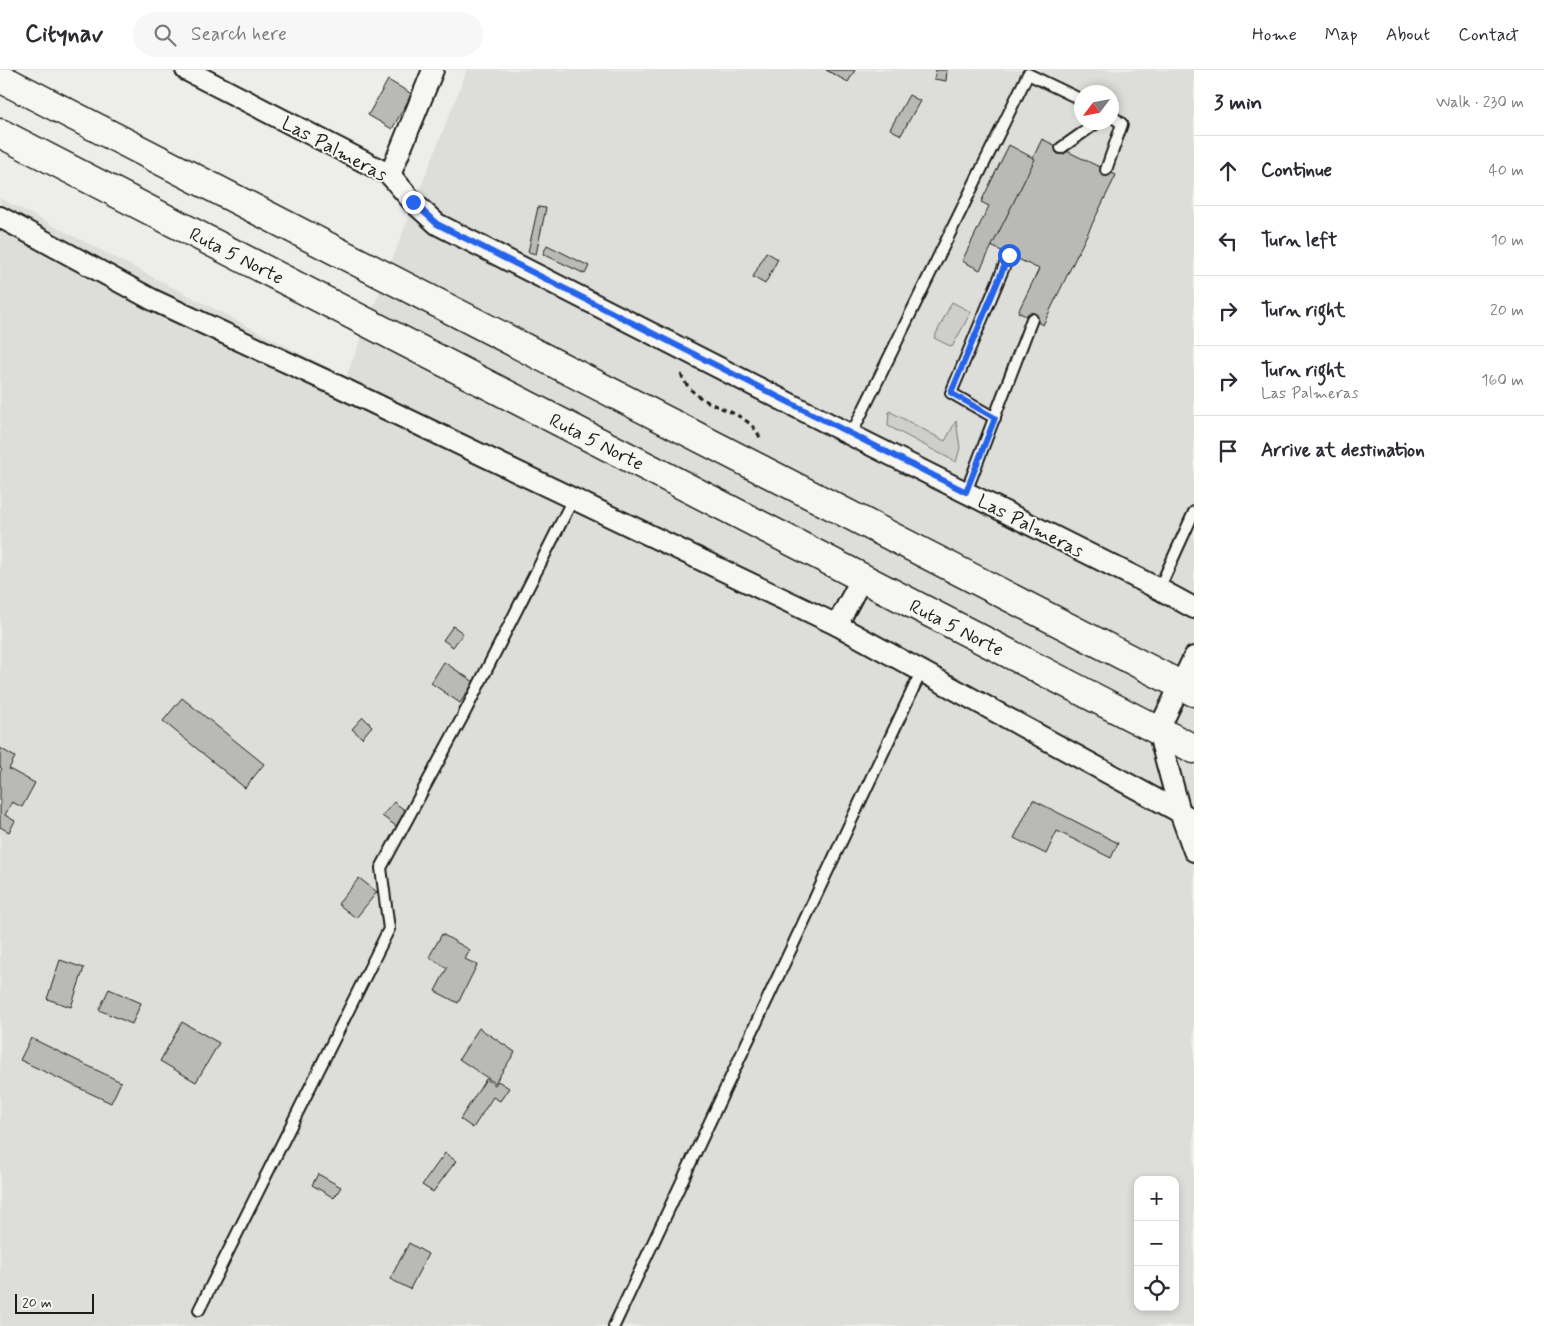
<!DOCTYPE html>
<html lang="en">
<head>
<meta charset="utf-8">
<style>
  :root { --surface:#fff; --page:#f7f7f7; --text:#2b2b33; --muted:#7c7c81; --line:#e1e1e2 }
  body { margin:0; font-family:Mynerve,sans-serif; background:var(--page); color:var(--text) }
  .controls { position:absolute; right:15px; bottom:15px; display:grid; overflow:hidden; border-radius:10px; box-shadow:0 2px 8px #0003 }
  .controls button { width:45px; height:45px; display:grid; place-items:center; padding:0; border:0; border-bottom:1px solid var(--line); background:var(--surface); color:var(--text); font:25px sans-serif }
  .compass { position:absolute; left:1074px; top:15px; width:45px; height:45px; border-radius:50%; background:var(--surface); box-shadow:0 2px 8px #0003; rotate:238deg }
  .scale { position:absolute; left:15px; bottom:12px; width:79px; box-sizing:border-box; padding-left:5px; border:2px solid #1c1c1c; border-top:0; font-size:14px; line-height:18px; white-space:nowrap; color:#1c1c1c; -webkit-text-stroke:4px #f6f6f2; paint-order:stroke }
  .stop { position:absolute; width:15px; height:15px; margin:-11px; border:4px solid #2563eb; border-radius:50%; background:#fff }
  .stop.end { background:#2563eb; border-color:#fff; box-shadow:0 1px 5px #0008 }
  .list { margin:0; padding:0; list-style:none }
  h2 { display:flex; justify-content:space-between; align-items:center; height:65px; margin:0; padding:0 20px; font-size:21px }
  h2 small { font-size:16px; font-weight:400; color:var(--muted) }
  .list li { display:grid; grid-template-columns:32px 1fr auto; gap:15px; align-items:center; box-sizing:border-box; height:70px; padding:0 20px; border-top:1px solid var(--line) }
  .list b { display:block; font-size:19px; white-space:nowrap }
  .list p { margin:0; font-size:16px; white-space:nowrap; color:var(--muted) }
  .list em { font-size:16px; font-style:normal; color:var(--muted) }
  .icon { flex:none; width:28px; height:28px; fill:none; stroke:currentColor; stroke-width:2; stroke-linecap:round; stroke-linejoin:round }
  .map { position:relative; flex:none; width:1194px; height:1256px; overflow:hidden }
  header { display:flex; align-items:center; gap:30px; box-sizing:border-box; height:70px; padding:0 25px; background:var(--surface); border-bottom:1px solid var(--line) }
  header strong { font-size:24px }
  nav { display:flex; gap:28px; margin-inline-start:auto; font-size:18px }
  .search { width:350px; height:45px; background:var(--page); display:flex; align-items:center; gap:12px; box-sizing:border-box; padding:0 18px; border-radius:28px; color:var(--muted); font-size:19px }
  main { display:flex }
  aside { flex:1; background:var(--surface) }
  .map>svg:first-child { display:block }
</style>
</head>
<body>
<header>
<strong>Citynav</strong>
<div class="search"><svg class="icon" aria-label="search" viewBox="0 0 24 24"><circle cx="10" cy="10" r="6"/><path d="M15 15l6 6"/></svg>Search here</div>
<nav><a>Home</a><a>Map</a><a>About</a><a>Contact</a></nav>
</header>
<main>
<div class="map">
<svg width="1194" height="1256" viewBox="0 0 1194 1256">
  <rect width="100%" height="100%" fill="#edede9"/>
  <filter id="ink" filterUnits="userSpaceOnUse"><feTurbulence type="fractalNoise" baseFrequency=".02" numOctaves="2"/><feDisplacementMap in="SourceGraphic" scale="10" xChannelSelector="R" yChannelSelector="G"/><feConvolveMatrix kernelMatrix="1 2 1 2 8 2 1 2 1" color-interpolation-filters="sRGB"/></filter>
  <g filter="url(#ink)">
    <path fill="#ddddda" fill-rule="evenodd" d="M467,0H1194V1256H0V128L346,307ZM1082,22H1112V52H1082ZM1138,1110H1175V1237H1138Z"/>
    <g fill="#cececb" stroke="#757574">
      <path d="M952,232L971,242L952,277L934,268Z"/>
      <path d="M889,341L945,371L956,351L960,378L956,392L888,356Z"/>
    </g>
    <g fill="#b9b9b6" stroke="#1c1c1c">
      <path d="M826,0H855L848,12Z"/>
      <path d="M936,0H947L946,11L934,9Z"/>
      <path d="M388,10L412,24L392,59L368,45Z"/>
      <path d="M909,25L920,31L901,65L890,59Z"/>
      <path d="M1042,69L1116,105L1043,255L1018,242L1039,199L991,176Z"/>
      <path d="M1009,75L1035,89L980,200L962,191L989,136L981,132Z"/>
      <path d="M538,137L546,138L536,184L528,182Z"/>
      <path d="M547,175L589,196L585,204L543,184Z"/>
      <path d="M766,182L778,189L765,214L753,207Z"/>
      <path d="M453,556L463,563L453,577L443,570Z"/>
      <path d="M444,592L474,612L460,633L431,613Z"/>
      <path d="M182,628L264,694L245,718L163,651Z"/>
      <path d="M363,647L372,656L362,668L352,659Z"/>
      <path d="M0,678L15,687L9,699L35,713L22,737L12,732L5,745L15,751L9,762L0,757V702L2,699L0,697Z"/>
      <path d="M1033,730L1118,773L1111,788L1057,761L1046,784L1014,768Z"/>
      <path d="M394,732L406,741L396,756L382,746Z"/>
      <path d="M359,808L377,822L356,848L338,834Z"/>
      <path d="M442,864L470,880L465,889L477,895L458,933L435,921L447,898L429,887Z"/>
      <path d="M60,890L84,898L71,937L47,929Z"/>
      <path d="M109,919L141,933L132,954L99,940Z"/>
      <path d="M182,952L219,973L196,1012L160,991Z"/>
      <path d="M479,958L515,982L495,1013L459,989Z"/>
      <path d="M31,968L121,1012L111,1033L20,990Z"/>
      <path d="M486,1009L495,1015L498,1011L509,1018L500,1031L493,1027L473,1058L460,1049Z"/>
      <path d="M445,1083L456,1091L433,1122L422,1115Z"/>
      <path d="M318,1104L341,1117L334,1128L312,1115Z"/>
      <path d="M409,1173L428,1184L410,1219L390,1209Z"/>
    </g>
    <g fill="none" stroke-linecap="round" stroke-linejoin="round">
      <g stroke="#1c1c1c" stroke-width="14">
        <g id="lane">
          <path d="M1061,78L1098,52"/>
          <path d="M1106,100L1122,54L1112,46"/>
          <path d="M995,348L951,323L1009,185"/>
          <path d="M851,365L1028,4L1082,30"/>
          <path d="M966,422L1032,249"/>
          <path d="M1159,519L1194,442"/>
          <path d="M199,1240L389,859L381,798L463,646L573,429"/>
          <path d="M614,1256L921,602"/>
        </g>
      </g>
      <g stroke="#1c1c1c" stroke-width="24">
        <g id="street">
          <path d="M186,0L390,105L413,132L437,154L851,365L1159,519L1194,538"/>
          <path d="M390,105L433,0"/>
          <path d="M0,147L153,230L340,317L837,555L1194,750"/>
          <path d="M837,555L862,508"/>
          <path d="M1194,587L1158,661L1180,742L1194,781"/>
        </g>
      </g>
      <g stroke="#1c1c1c" stroke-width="31">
        <g id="highway">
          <path d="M0,8L1194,622"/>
          <path d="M0,63L1194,679"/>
        </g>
      </g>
      <path stroke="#1c1c1c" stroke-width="3" stroke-dasharray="5 4" stroke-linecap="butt" d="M681,304C696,343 746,334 760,368"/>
      <use href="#lane" stroke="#f6f6f2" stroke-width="10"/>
      <use href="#street" stroke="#f6f6f2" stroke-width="20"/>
      <use href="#highway" stroke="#f6f6f2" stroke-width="28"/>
    </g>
  </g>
  <g fill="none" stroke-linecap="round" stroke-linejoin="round" filter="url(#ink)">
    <path stroke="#2563eb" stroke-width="6" d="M413,132L437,154L966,422L995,348L951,323L1009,185"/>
  </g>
  <g text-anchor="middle" stroke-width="4" stroke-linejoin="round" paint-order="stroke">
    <g font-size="19" fill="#1c1c1c" stroke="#f6f6f2">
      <text transform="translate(335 78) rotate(28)" y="7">Las Palmeras</text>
      <text transform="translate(237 185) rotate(27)" y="7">Ruta 5 Norte</text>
      <text transform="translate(597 371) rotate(27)" y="7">Ruta 5 Norte</text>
      <text transform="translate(1031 455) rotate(27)" y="7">Las Palmeras</text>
      <text transform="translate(957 557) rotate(27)" y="7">Ruta 5 Norte</text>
    </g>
  </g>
</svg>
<div class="controls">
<button>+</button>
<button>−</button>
<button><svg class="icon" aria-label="locate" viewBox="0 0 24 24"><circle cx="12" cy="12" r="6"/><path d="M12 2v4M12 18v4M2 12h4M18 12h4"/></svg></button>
</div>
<svg class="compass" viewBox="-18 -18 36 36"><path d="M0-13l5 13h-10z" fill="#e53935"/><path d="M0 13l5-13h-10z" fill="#7c7c81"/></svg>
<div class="scale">20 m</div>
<div class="stop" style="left:1009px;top:185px"></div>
<div class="stop end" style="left:413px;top:132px"></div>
</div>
<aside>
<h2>3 min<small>Walk · 230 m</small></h2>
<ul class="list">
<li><svg class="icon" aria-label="ahead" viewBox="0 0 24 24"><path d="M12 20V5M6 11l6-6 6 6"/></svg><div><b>Continue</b></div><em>40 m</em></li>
<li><svg class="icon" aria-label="left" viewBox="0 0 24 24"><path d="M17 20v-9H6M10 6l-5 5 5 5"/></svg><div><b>Turn left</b></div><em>10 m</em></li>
<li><svg class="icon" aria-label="right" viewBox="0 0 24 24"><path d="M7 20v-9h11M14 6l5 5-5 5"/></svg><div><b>Turn right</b></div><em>20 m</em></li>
<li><svg class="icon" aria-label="right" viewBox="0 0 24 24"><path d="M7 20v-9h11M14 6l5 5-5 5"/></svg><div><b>Turn right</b><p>Las Palmeras</p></div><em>160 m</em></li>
<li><svg class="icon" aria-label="arrive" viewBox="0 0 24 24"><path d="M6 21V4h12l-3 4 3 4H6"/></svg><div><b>Arrive at destination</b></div></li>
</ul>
</aside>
</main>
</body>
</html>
